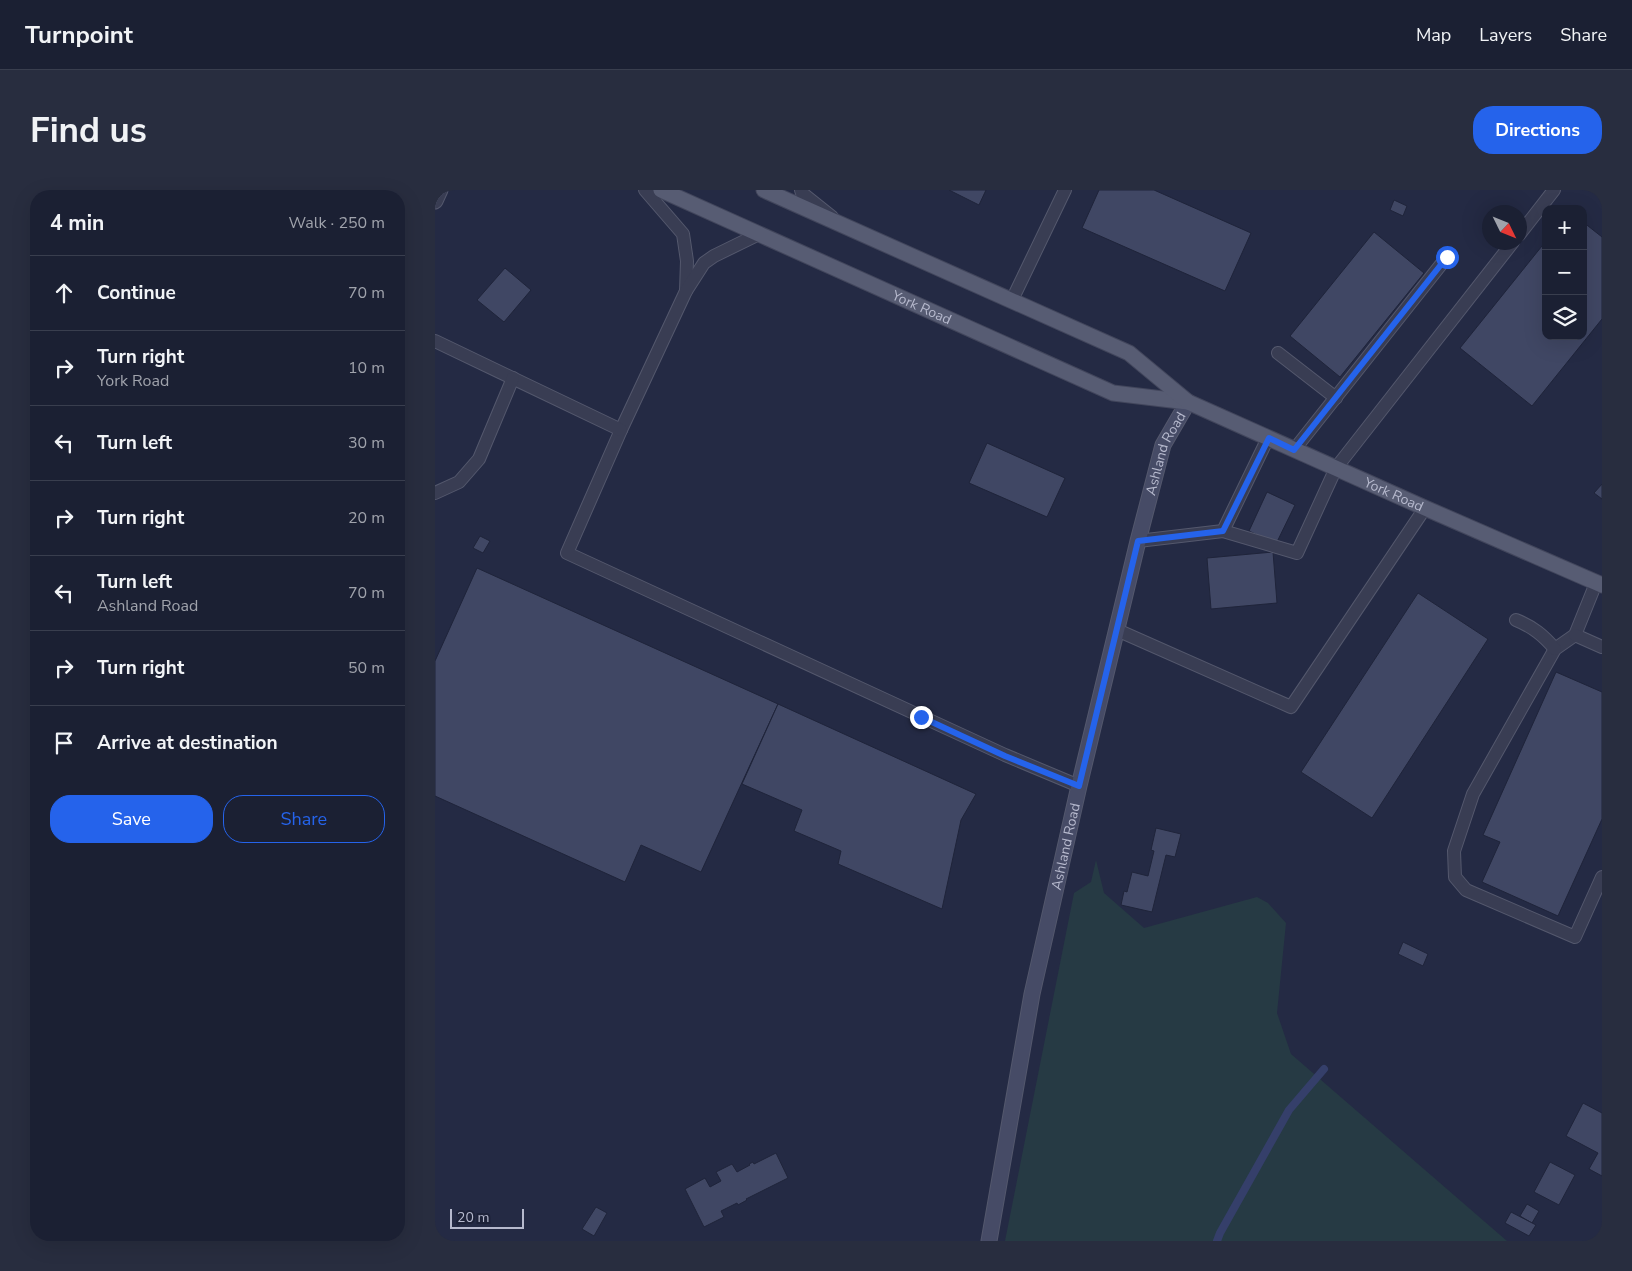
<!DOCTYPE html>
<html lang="en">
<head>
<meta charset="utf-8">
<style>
  :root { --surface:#1b2033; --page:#282d3f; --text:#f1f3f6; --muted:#a0a3ac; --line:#393e4e; --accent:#2563eb }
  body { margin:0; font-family:"Nunito Sans",sans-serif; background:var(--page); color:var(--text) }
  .controls { position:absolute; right:15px; top:15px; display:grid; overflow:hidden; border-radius:10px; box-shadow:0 5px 20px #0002 }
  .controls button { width:45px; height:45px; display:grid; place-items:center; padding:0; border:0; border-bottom:1px solid var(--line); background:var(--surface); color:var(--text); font:25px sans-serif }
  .compass { position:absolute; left:1047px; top:15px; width:45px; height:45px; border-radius:50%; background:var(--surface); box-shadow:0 5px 20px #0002; rotate:133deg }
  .scale { position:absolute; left:15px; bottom:12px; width:74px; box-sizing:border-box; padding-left:5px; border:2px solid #b6b9cd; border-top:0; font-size:14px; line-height:18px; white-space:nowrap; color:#b6b9cd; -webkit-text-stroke:4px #1d2238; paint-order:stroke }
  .stop { position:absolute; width:15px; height:15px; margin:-11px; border:4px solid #2563eb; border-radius:50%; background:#fff }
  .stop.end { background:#2563eb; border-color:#fff; box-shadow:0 1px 5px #0008 }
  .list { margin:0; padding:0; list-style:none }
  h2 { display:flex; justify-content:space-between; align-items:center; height:65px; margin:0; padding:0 20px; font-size:21px }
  h2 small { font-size:16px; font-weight:400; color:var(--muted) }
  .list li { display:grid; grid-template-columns:32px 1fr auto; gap:15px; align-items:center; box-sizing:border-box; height:75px; padding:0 20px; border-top:1px solid var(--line) }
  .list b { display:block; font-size:19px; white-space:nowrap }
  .list p { margin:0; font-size:16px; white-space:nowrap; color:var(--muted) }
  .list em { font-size:16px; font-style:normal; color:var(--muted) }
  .actions { display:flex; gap:10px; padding:15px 20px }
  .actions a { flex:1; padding:11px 0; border:1px solid var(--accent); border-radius:20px; text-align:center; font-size:18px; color:var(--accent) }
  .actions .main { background:var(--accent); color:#fff }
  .icon { flex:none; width:28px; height:28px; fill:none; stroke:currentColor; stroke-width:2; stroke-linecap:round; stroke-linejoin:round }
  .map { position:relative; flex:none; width:1167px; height:1051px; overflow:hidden; border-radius:20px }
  header { display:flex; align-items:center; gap:30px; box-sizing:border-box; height:70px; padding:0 25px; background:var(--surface); border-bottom:1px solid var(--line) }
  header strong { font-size:24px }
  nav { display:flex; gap:28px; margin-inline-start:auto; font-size:18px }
  .intro { display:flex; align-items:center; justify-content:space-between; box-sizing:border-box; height:120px; padding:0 30px }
  h1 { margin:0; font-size:35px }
  .button { padding:12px 22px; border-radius:20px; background:var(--accent); color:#fff; font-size:18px; font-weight:700 }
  main { display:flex; gap:30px; padding:0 30px }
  aside { flex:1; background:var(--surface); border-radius:20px; box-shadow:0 5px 20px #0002 }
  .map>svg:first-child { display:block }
</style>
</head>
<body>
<header>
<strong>Turnpoint</strong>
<nav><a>Map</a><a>Layers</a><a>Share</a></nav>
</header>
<div class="intro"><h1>Find us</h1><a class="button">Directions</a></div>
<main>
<aside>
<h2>4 min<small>Walk · 250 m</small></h2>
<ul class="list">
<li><svg class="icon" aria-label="ahead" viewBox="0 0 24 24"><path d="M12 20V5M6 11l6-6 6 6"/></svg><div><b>Continue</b></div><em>70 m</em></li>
<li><svg class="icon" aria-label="right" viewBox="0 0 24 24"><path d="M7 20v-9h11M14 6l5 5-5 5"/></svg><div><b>Turn right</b><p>York Road</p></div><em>10 m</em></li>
<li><svg class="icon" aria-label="left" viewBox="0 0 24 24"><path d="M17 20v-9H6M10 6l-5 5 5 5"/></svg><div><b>Turn left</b></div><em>30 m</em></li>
<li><svg class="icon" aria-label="right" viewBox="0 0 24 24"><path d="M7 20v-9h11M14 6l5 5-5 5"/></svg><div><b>Turn right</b></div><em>20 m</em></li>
<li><svg class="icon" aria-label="left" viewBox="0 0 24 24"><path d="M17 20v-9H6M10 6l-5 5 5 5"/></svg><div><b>Turn left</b><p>Ashland Road</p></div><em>70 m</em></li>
<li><svg class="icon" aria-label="right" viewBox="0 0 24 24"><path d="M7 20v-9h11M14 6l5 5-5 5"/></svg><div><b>Turn right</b></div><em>50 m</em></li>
<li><svg class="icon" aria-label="arrive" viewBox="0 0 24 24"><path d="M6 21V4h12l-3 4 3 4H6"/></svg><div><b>Arrive at destination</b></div></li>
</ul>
<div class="actions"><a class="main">Save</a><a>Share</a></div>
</aside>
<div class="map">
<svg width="1167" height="1051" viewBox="0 0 1167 1051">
  <rect width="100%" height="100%" fill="#242a44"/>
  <path fill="#263a44" d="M661,670L669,703L709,738L822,707L833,713L851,733L842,823L856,864L1072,1051H570L639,703L656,692Z"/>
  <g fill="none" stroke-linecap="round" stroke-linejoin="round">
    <path stroke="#353f6a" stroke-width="8" d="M782,1051L785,1043L854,920L889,879"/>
  </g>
  <g fill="#404764" stroke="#1f243a">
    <path d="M514,0H551L544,15Z"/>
    <path d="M664,0H719L816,43L790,101L647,38Z"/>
    <path d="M959,10L972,16L968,26L955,20Z"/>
    <path d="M1148,32L1167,47V129L1097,216L1025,158L1111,51V146H1148Z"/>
    <path d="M939,42L989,83L905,187L855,146Z"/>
    <path d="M70,78L96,100L69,132L42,110Z"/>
    <path d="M552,253L630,288L612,327L534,293Z"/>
    <path d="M1167,294V309L1159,303Z"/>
    <path d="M832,302L860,315L841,354L814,341Z"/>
    <path d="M45,346L55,351L48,363L38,358Z"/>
    <path d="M838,362L842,413L776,419L772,368Z"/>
    <path d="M42,378L343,514L266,682L206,655L190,692L0,606V471Z"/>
    <path d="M983,403L1053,449L937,628L866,582Z"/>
    <path d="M1121,482L1167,502V629L1123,726L1047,692L1065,652L1048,645Z"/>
    <path d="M343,514L541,604L526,630L507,719L403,674L406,661L359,641L367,620L307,594Z"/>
    <path d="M721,638L746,644L740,667L731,665L717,722L686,715L689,701L692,702L697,682L713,686L719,661L716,660Z"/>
    <path d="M968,752L993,764L988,776L963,764Z"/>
    <path d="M1148,913L1167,923V986L1154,979L1163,963L1131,946Z"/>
    <path d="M341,963L353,988L311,1009L312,1010L303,1015L302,1013L286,1021L289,1027L269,1037L250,999L270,988L275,997L286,991L281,982L297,974L302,982L315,975L314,974L318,972L319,974Z"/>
    <path d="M1115,972L1140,985L1124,1015L1099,1002Z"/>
    <path d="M1092,1014L1104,1021L1097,1033L1085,1026Z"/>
    <path d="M161,1017L172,1023L159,1046L147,1039Z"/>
    <path d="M1076,1022L1101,1035L1094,1046L1070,1033Z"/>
  </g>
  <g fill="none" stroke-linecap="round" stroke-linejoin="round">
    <g stroke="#54586d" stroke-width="14">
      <g id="service">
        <path d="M210,0L248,44L252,71L251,101"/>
        <path d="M366,0L367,3L397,27"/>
        <path d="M324,44L279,66L269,73L251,101L186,240L132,363L570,565L644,596"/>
        <path d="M1084,45L1119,0"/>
        <path d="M577,110L630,0"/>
        <path d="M0,151L186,240"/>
        <path d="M843,163L901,208"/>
        <path d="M859,260L1012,67"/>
        <path d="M0,303L24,292L44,269L78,188"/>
        <path d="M788,341L862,363L901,278L1078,52"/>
        <path d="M703,351L788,341L833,248"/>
        <path d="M1161,393L1140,445L1120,459L1038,604L1019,661L1020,687L1031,700L1140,747L1167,687"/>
        <path d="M1081,430C1098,437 1108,445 1120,459"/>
        <path d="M682,440L856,517L990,318"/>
        <path d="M1140,445L1167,457"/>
      </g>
    </g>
    <g stroke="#54586d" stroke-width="17">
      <path id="minor" d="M0,11L5,0"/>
    </g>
    <g stroke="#54586d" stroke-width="17">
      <g id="secondary">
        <path id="s1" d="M554,1051L597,804L644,596L703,351L728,255L753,212"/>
      </g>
    </g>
    <g stroke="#42465c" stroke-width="17">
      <g id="primary">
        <path id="s2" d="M226,0L678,203L753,212"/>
        <path id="s3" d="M329,0L694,163L753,212L990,318L1167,395"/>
      </g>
    </g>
    <use href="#service" stroke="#393d53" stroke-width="12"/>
    <use href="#minor" stroke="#393d53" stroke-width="15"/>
    <use href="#secondary" stroke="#464b66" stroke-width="15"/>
    <use href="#primary" stroke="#575c73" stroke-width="15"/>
  </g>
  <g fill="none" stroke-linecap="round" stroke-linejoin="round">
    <path stroke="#2563eb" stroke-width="6" d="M486,527L570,566L644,596L703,351L788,341L834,248L859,260L1012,67"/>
  </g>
  <g text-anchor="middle" stroke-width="5" stroke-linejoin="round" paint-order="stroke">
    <g font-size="14" fill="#b6b9cd" stroke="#1d2238">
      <text dy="5" stroke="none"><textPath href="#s2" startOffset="286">York Road</textPath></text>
      <text dy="5" stroke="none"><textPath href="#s1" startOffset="808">Ashland Road</textPath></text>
      <text dy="5" stroke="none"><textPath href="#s3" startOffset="702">York Road</textPath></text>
      <text dy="5" stroke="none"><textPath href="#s1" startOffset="402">Ashland Road</textPath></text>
    </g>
  </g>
</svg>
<div class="controls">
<button>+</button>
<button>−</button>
<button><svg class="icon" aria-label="layers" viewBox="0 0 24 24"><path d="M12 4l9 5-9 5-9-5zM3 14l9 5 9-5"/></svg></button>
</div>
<svg class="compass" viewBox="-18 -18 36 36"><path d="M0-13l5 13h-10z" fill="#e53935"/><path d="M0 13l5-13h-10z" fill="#a0a3ac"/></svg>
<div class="scale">20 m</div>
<div class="stop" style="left:1012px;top:67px"></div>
<div class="stop end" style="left:486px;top:527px"></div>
</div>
</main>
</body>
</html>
